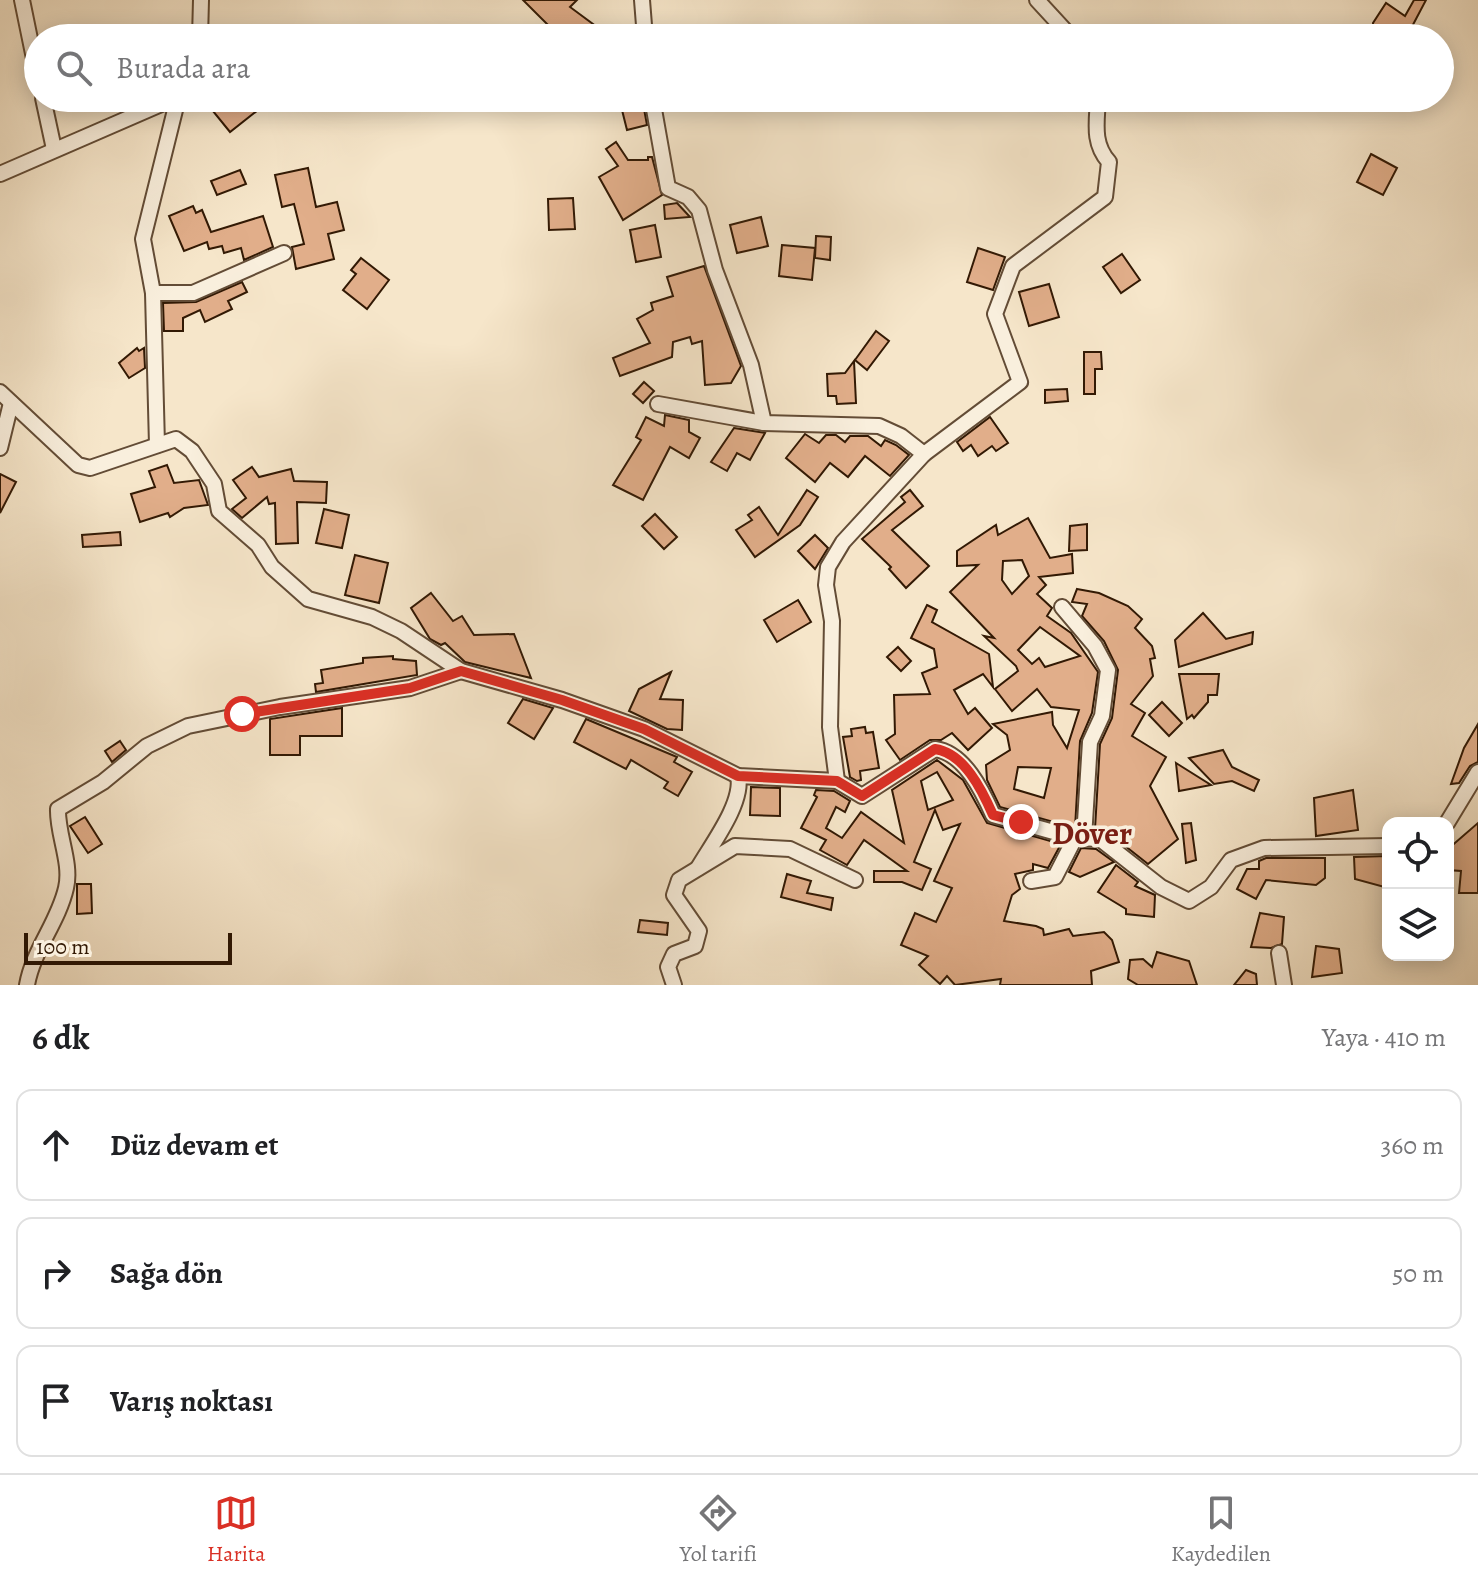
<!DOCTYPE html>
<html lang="tr">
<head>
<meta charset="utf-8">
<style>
  :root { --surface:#fff; --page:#f2f2f2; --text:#202124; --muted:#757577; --line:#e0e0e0; --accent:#d93025 }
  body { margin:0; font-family:Alegreya,serif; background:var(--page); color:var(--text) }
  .controls { position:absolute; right:24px; bottom:24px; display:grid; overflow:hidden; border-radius:16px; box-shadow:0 4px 20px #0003 }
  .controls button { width:72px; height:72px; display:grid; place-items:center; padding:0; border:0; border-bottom:2px solid var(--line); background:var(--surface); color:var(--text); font:40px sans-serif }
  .scale { position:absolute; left:24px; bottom:20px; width:208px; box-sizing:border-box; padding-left:8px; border:4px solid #321904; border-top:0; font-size:22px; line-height:28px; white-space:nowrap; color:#321904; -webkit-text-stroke:6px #f9efdd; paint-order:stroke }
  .stop { position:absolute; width:24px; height:24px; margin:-18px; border:6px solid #d93025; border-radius:50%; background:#fff }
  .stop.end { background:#d93025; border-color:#fff; box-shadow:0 2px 8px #0008 }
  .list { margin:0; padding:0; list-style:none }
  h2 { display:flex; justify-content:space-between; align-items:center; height:104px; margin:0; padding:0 32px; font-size:34px }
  h2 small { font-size:26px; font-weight:400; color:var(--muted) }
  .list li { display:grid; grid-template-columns:52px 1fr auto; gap:24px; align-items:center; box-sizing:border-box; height:112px; margin:0 16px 16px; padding:0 16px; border:2px solid var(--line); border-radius:16px }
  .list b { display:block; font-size:30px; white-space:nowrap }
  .list em { font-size:26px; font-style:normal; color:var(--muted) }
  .icon { flex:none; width:44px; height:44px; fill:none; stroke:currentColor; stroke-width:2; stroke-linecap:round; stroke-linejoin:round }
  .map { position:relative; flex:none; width:1478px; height:985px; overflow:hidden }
  .search { position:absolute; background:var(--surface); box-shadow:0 4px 20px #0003; left:24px; right:24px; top:24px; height:88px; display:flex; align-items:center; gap:20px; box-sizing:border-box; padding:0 28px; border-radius:44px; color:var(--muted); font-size:30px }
  .sheet { height:488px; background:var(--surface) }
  nav { display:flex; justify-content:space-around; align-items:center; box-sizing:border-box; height:112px; border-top:2px solid var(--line); background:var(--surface); font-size:22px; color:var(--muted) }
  nav a { display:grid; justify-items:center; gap:4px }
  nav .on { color:var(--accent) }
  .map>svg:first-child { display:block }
</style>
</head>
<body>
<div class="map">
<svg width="1478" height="985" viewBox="0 0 1478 985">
  <rect width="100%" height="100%" fill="#f6e6ca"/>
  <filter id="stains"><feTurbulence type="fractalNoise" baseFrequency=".0025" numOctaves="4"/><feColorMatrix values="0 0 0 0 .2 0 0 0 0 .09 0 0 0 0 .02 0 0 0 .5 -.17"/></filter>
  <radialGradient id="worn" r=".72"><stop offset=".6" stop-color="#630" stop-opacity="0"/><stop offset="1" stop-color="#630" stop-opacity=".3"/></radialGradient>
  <g fill="#e1ae8a" stroke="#321904" stroke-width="2" fill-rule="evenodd">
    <path d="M523,0H577L570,7L597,27L589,38H567L549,26Z"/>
    <path d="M1414,0H1426L1406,38H1374L1373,23L1386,3L1405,16Z"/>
    <path d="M217,98H248L258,110L230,132L208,105Z"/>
    <path d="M619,98H642L647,125L627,130Z"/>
    <path d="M616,142L628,160H648V157H652L662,195L623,220L599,177L618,166L606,149Z"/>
    <path d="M1371,154L1397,168L1383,195L1357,182Z"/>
    <path d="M308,168L316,207L337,202L344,230L328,234L334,259L296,269L292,247L304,244L294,204L282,207L275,175Z"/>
    <path d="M240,170L246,184L217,195L211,181Z"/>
    <path d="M573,198L575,229L549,230L548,199Z"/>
    <path d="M677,203L690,217L665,219L664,205Z"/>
    <path d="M193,206L196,213L202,210L211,232L263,216L273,247L244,260L241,248L224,253L222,246L209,249L207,242L184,251L169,216Z"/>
    <path d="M761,217L768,246L737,253L730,225Z"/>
    <path d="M655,225L661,257L636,262L630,230Z"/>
    <path d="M816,236L831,237L830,260L815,258Z"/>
    <path d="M782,245L815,248L812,280L779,276Z"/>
    <path d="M978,248L1005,257L993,290L967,282Z"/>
    <path d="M1122,254L1140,280L1121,293L1103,267Z"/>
    <path d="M361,258L389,280L367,309L343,290L356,274L351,270Z"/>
    <path d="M704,266L741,366L731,383L705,385L702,341L692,344L690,337L673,342L672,357L620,376L613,358L650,343L637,319L653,310L651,303L673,296L667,277Z"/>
    <path d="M242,282L247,292L228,301L232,309L205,322L200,310L183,318V331H164L163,303L196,302Z"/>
    <path d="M1049,284L1059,317L1029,326L1019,292Z"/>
    <path d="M876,331L889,341L867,370L855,360Z"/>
    <path d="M137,348L139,351L144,348L145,368L129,378L119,363Z"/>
    <path d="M1084,352H1101L1102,369H1095V394H1084Z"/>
    <path d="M854,361L856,403L837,404L836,396H828L827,374L845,373Z"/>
    <path d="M644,382L654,391L643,403L633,394Z"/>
    <path d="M1067,389L1068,401L1045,403V390Z"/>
    <path d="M665,415L689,420V432L700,438L689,458L670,447L643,500L613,485L641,440L636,437L646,417L664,426Z"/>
    <path d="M990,417L1008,443L996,451L992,446L978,456L971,445L963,451L957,442Z"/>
    <path d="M734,428L765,433L750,460L737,453L727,471L711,462Z"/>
    <path d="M805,434L819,443L826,435H836L845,442L850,436H868L881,446L885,440L896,445L909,455L890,476L865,456L848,477L830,463L815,482L786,458Z"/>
    <path d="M167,465L174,483L199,480L208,505L184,508L170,517L168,513L140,522L131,494L155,487L149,471Z"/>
    <path d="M252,467L259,477L291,469L294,481L327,482L326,503L297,502L298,543L276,544L275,503L269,504L267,497L242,518L232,509L246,498L233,480Z"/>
    <path d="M0,474L16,482L0,513Z"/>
    <path d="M807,490L818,497L800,525L755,557L736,530L752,520L748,515L759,507L778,535Z"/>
    <path d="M910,490L923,506L892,530L929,566L906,588L889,569L891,567L862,539L905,502L901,497Z"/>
    <path d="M324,509L349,515L342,548L316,543Z"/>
    <path d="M655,514L677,537L664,549L642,526Z"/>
    <path d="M1028,518L1050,558L1072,554L1073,573L1039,577L1046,585L1037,594L1052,608L1047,616L1071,633L1098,672L1092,713L1080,741L1075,828L1000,807L987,780L986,765L1010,750L1007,735L993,724L1052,712L1053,725L1067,748L1079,710L1051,707L1037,689L1012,711L995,689L1018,671L1016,666L984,636L994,638L950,592L978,565L957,566V551L996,525L998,535ZM1022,560L1029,576L1012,594L1002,580L1003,561ZM1040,627L1080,656L1045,667L1039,658L1032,664L1018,650ZM1018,767L1051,768L1044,798L1014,789Z"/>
    <path d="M1087,524V550L1069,551L1070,526Z"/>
    <path d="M120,532L121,545L83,547L82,535Z"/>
    <path d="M815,535L828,548L815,569L798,551Z"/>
    <path d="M355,555L388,563L379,603L345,595Z"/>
    <path d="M1077,589L1099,593L1128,606L1142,619L1135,628L1152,646L1155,658L1150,659L1153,676L1131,704L1145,713L1132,736L1166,757L1150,786L1178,839L1148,864L1106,831L1095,829L1100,744L1112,718L1118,670L1104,641L1082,616L1087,604L1072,602Z"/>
    <path d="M431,593L453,621L462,616L474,635L514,634L531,678L465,662L445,643L441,645L430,639L411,608Z"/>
    <path d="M798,600L811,622L777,642L764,620Z"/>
    <path d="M927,605L937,610L932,622L989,654L993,687L983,674L954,690L968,714L975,708L992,728L968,750L952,733L941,740H930L900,760L886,740L895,734L894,695L930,694L922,673L937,667L934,649L911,638Z"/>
    <path d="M1203,613L1226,639L1253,632L1252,644L1179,667L1175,640Z"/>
    <path d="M898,647L911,661L901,671L887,657Z"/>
    <path d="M393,656V659L416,661L417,675L316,692L315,684L323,683L321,670L363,663V658Z"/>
    <path d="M671,672L660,699L683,700L682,730L667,729L629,711L639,689Z"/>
    <path d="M1179,674H1219L1217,695H1208V702L1194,718L1192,715L1187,719Z"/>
    <path d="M523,699L553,708L534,739L508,723Z"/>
    <path d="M1162,702L1182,723L1169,736L1149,715Z"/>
    <path d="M342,708V736H300V755H270V719Z"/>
    <path d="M586,719L677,757L674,762L692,772L678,796L664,788L668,782L631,760L626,769L574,742Z"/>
    <path d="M1478,724V762L1470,766L1459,783L1451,784L1464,748Z"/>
    <path d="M865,727L866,733L873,732L879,768L860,771L861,780L857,781L850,777L843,737L852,736L851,729Z"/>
    <path d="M120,741L126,750L112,762L105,751Z"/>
    <path d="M1223,750L1232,767L1259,780L1254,791L1232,781L1214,784L1189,758Z"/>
    <path d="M937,760L963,780L987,823L1061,844L1048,868L1033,864V870L1015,874L1020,889L1012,895L1004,921L1036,926L1043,929L1044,935L1069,929L1073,936L1104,932L1112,940L1119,962L1091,971L1092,985H1000L1001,979L955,985L947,976L940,984L919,965L928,956L901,945L915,913L936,922L952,888L934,881L960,824L943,830L935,810L914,862L931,869L922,890L902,882H874V871H907L864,840L847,865L820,850L826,840L801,828L817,797L814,795L816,790L834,791L850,801L845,812L836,807L826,828L842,838L861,812L904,843L892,790ZM937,772L953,800L928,810L921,781Z"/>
    <path d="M1176,763L1211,785L1179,791Z"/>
    <path d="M751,787L780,788V816L750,815Z"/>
    <path d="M1353,790L1358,830L1316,836L1314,798Z"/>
    <path d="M85,817L102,844L88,853L70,826Z"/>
    <path d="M1191,823L1196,860L1186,863L1182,824Z"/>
    <path d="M1478,823V893H1459L1461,871L1448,870V849Z"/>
    <path d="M1081,848L1096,849L1114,862L1080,877L1069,872Z"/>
    <path d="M1388,856V888L1355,879L1354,857Z"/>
    <path d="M1266,858H1325V878L1316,885L1266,880L1256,899L1237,889L1247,869H1259V861Z"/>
    <path d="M1116,865L1138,882L1135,886L1155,895L1154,917L1126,914V909L1098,892Z"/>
    <path d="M787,874L811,881L807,893L833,898L831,910L781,897Z"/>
    <path d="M77,884H91L92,913L77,914Z"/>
    <path d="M1260,913L1284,917L1282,944L1271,948L1251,947Z"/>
    <path d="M640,920L668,923L667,935L638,932Z"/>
    <path d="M1316,946L1339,949L1342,973L1312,977Z"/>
    <path d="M1157,952L1189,961L1197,985H1138L1128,979L1130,960L1143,959L1152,967Z"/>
    <path d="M1246,970L1256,974L1257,985H1234Z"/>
  </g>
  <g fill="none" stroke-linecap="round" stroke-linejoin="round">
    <g stroke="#634c36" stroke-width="18">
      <g id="street">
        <path d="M22,0L38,78"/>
        <path d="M642,0L645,38"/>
        <path d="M1037,0L1072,38"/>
        <path d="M200,38L201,0"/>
        <path d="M43,98L54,149"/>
        <path d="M652,98L668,188L688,197L699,210L715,270L751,365L764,423"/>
        <path d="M0,174L175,98"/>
        <path d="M153,293H193L284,253"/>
        <path d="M0,392L78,465L90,468L176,439L192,451L214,484L219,511L258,545L272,567L308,599L372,617L401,631L461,671L562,700L644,729L738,776L837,781L862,796L935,749C964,753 982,790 993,815L1075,838L1100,839L1161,887L1189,901L1211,887L1231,860L1264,848L1388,846"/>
        <path d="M658,404L764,423L879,426L901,436L924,454L843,542L828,567L826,585L832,621L830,727L837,781"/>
        <path d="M157,445L153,293L143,239L178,98"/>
        <path d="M0,448L11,403"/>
        <path d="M924,454L1020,382L995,314L1013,266L1105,197L1109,162C1092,143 1097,122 1098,98"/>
        <path d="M1062,607L1095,646L1108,670L1102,716L1090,742L1084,838"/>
        <path d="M1447,823L1478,772"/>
        <path d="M698,868C712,844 744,802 738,776"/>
        <path d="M1031,881L1055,877L1075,838"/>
        <path d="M1279,953L1284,985"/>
        <path d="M27,985C33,950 58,923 66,888C72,863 57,834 58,809L103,782L147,746L188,726L280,707L410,688L461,671"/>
        <path d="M674,985L668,967L674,954L695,946L699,931L674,895L679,880L735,846L790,849L855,880"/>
      </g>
    </g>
    <use href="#street" stroke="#f9efdd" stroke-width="14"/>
  </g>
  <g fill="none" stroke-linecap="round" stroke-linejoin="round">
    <path stroke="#d93025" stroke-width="10" d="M242,714L410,688L461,671L562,700L644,729L738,776L837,781L862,796L935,749C964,753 982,790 993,815L1021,822"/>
  </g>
  <g text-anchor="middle" stroke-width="7" stroke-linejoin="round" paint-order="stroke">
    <g font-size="32" font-weight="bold" fill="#7a1f14" stroke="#f9efdd">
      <text x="1092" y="844">Döver</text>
    </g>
  </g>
  <rect width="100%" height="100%" filter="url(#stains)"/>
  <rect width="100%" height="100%" fill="url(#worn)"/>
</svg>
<div class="controls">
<button><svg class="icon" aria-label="locate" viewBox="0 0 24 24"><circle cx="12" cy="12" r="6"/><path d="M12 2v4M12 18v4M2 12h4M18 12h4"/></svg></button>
<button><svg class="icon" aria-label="layers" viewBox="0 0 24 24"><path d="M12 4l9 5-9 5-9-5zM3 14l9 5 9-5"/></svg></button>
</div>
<div class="scale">100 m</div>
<div class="stop" style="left:242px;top:714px"></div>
<div class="stop end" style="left:1021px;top:822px"></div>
<div class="search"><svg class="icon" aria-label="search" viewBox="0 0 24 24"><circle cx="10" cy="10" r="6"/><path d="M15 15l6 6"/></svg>Burada ara</div>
</div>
<section class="sheet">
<h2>6 dk<small>Yaya · 410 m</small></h2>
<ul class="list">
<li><svg class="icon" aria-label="ahead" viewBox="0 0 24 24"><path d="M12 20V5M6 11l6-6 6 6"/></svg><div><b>Düz devam et</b></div><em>360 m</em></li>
<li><svg class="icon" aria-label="right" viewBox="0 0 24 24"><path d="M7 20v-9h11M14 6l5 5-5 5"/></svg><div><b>Sağa dön</b></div><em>50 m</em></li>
<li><svg class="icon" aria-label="arrive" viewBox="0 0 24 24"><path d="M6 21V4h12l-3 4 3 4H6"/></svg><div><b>Varış noktası</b></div></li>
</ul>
</section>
<nav>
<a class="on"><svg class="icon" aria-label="map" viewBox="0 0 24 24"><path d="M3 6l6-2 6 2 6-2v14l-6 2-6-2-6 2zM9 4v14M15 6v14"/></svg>Harita</a>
<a><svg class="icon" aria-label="directions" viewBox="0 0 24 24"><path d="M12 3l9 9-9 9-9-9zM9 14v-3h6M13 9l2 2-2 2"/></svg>Yol tarifi</a>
<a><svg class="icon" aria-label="saved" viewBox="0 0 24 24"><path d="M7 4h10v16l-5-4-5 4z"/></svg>Kaydedilen</a>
</nav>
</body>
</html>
